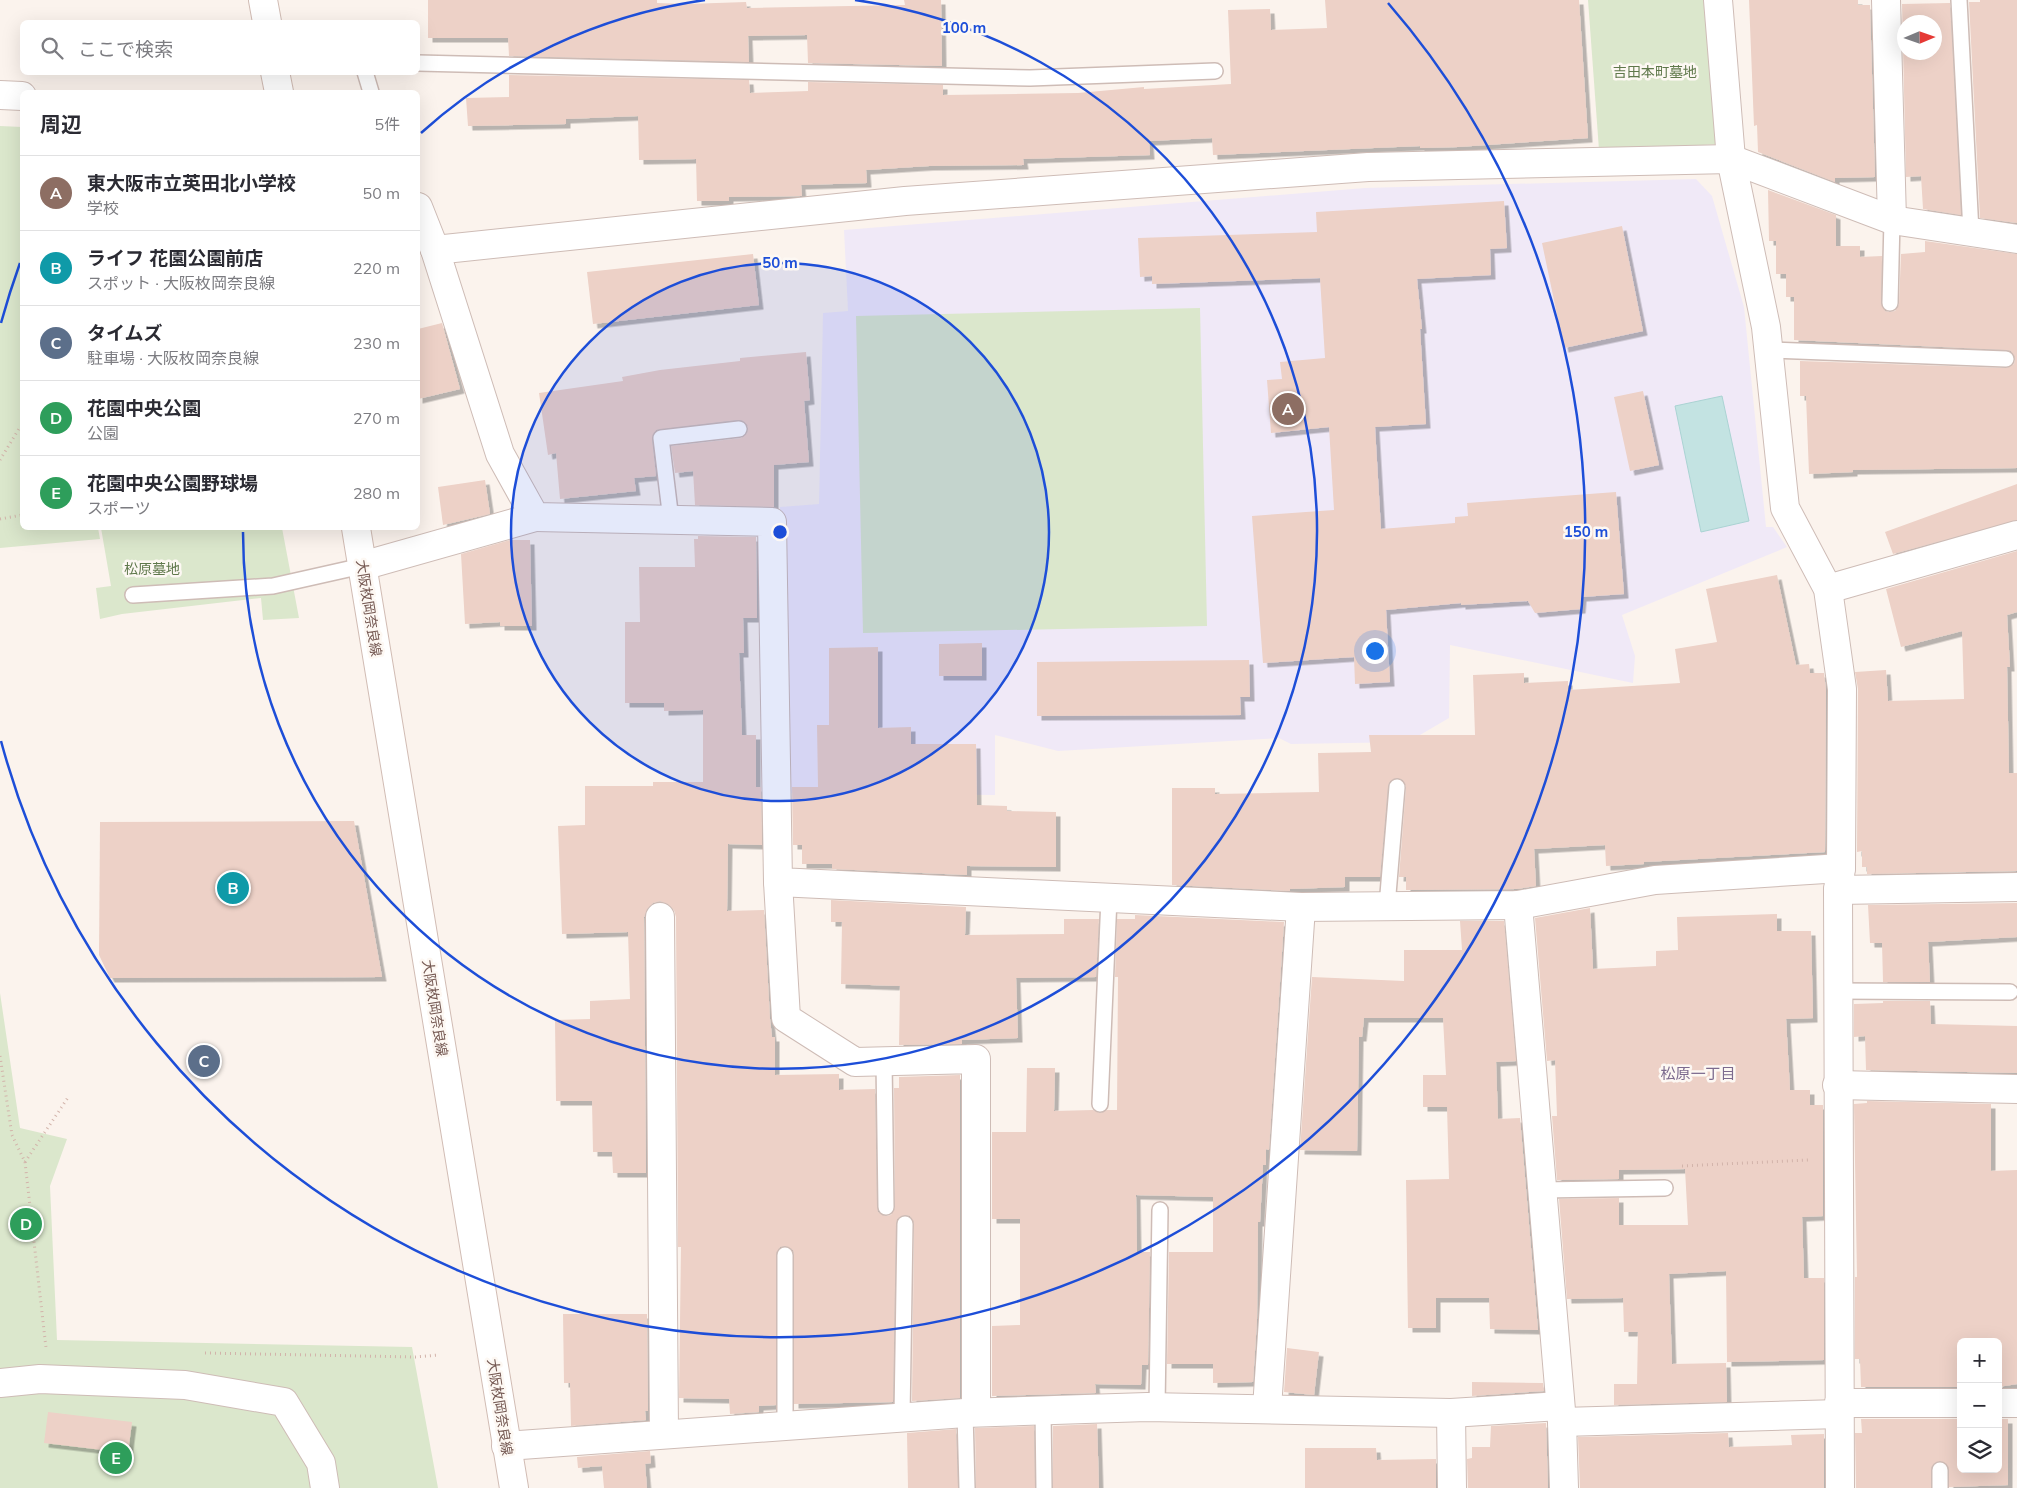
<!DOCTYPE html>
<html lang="ja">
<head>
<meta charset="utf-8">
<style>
  :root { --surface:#fff; --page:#f2f2f3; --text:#2b2b33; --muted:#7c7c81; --line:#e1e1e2; --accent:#0f766e }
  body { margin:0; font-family:Mulish,"Noto Sans JP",sans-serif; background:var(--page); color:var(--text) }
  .controls { position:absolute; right:15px; bottom:15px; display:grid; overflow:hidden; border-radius:8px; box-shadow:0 5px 20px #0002 }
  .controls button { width:45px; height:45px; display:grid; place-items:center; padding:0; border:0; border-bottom:1px solid var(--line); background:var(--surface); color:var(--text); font:25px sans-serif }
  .compass { position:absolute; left:1897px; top:15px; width:45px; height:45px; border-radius:50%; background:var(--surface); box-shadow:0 5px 20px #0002; rotate:88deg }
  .you { position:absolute; left:1374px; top:650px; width:18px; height:18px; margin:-12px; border:4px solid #fff; border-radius:50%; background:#1a73e8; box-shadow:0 0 0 8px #1a73e833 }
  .badge { display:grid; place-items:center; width:32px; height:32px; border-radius:50%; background:var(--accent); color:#fff; font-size:16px; font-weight:700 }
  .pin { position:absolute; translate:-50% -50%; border:2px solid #fff; box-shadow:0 1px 5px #0006 }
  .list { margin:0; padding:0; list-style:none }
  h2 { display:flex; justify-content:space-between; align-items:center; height:65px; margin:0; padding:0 20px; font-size:21px }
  h2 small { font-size:16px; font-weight:400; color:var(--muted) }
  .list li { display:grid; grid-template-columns:32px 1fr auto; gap:15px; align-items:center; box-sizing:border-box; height:75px; padding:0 20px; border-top:1px solid var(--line) }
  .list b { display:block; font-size:19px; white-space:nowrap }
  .list p { margin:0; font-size:16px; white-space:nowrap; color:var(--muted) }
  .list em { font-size:16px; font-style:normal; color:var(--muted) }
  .icon { flex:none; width:28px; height:28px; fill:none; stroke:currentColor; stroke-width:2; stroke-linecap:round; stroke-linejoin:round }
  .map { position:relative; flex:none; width:2017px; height:1488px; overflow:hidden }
  .search { position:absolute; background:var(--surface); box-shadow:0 5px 20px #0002; left:20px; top:20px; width:400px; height:55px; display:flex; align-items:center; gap:12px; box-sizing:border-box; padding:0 18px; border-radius:8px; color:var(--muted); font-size:19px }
  .panel { position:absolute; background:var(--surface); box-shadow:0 5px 20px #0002; left:20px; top:90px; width:400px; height:440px; border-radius:8px }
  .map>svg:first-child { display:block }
</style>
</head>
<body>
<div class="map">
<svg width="2017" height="1488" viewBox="0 0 2017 1488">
  <defs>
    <filter id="shadow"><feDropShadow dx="4.5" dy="4.5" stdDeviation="0" flood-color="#0004"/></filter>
  </defs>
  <rect width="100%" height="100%" fill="#fbf3ed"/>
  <path fill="#f0e9f7" d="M1696,179L1712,196L1744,307L1766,527H1773L1787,547L1622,615L1635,656L1633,683L1450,645L1449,718L1408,742L1291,744L1279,738L1058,751L995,735V795L787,793L780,507L819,504L823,313L848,311L844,230L1365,188Z"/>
  <g fill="#dbe7cc">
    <path d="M1588,0H1712L1723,144L1599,150Z"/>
    <path d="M0,126L22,127V528H98L100,539L0,548Z"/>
    <path d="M1200,308L1207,626L863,633L856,316Z"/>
    <path d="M101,528H282L299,618L263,620L261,598L122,614L100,619L96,588L111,586Z"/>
    <path d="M0,993L20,1128L67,1139L50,1186L57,1340L412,1347L438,1488H0Z"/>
  </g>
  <path fill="#c3e3e2" stroke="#aad3d3" d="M1722,396L1749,521L1701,532L1675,406Z"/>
  <g fill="#edd1c7" fill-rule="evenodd" filter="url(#shadow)">
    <path d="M428,0H657V3L687,4L746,2L747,8L905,5L904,0H941L942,66L808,63L807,35L748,36L749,62L509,56L508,38H428Z"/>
    <path d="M1325,0H1579L1588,138L1458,147L1420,148V146L1213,155L1212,138L1149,141L1150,155L1023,159L1024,165L929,166L866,170L867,183L801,185L802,196L729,197V201H697L696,159L639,160L638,116L566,119V124L468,126L466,98L509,97V75L749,80L750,93L808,91V82L943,85V95L1078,93L1144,87V89L1231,84L1228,10L1270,9L1271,30L1327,28Z"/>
    <path d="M1749,0H1858V5H1870L1875,177L1835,178V182L1758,152L1757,125L1754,126Z"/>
    <path d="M1980,0H2017V223L1980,218L1969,2H1980Z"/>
    <path d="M1950,3L1961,215L1923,209L1921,176L1906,177L1902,4ZM1904,22H1934V52H1904Z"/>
    <path d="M1768,190L1836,215V246H1860V257L1882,256L1881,303L1885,311L1889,312L1895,311L1899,304L1901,254L1925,252V241L2017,254V468L1853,470V472L1809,474L1806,396H1800V361L2006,368L2014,364L2015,359L2011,351L2006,350L1794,340V297H1786V274H1776V241H1769Z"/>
    <path d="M1504,201L1507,248L1490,249L1491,275L1417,279L1422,329H1420L1426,424L1375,427L1381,529L1455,523V517L1468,516L1467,503L1616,492L1624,594L1582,597L1581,609L1535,613L1528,601L1461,605V603L1386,610L1390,682L1355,684L1354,657L1263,663L1252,516L1334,510L1329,427L1271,433L1267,380L1282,379L1280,362L1325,358L1320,278L1152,284V276L1140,277L1138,238L1317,232L1316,212Z"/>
    <path d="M1622,226L1643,331L1564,348L1542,243Z"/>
    <path d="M753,254L759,305L593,324L587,272Z"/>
    <path d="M442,323L460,389L418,399V329Z"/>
    <path d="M806,352L810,400L804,401L809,462L774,465V507L695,505L693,471L675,473L671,446L741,438L747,433L748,427L743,421L738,420L656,430L652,439L656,476L634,478L636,491L560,499L556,453L548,455L539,393L623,381L622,377L660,370L740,361V358Z"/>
    <path d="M1643,391L1659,465L1630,471L1614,397Z"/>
    <path d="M485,480L490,514L443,525L438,487Z"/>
    <path d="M2017,484V520L1893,554L1885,532Z"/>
    <path d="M698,536L756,537L757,618H743L744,653H739L742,735H756V787H761L762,845L728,844L727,911L764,910L770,1019L772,1037H775V1075L839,1074V1090L875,1089L877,1207L878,1212L886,1216L891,1215L895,1207L894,1088H899V1077L960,1075V1398L912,1401L914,1224L910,1216L905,1215L897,1219L896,1224L893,1402L794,1404V1255L793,1250L785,1246L780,1247L776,1255V1405L759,1406V1412L730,1414L729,1399L679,1398L681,1247H678L676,917L674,910L668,904L660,901L653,903L647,909L644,917L646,1173H613L612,1152H593L592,1101H556L555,1020L590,1019V1001L630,999L628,932L562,934L558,826L585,825V786H653V782H703V710L664,711V703H625V622H640L639,567H695L694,539H698Z"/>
    <path d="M510,540H530L532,626H500V622L465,624L461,554Z"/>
    <path d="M2017,551V612L2007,615L2010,667H2007L2009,773H2017V871L1867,874V867H1862V851L1857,852L1858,689L1855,672L1886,670L1888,701L1964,699L1962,631L1901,647L1886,589Z"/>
    <path d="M1777,575L1796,665L1809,664L1810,673H1824L1826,690L1825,852L1644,862V864L1606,866L1605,845L1534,849L1536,886L1517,889L1406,890V877H1399L1406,787L1403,780L1397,778L1390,781L1388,786L1380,877H1345V887L1290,889V891L1172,885V788H1215V794L1319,792L1318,753L1371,752L1369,735H1475L1473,675L1524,673V683L1568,681V690L1680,683L1675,649L1717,642L1706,589Z"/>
    <path d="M982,643V676H939V644Z"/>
    <path d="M878,647V728L911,727V744H976L977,805L1007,806V811L1056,812V867L967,866V875L832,869V864H802V845H793L792,787H818L817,725H829V648Z"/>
    <path d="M1249,660L1250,697H1240L1241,715L1037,716V662Z"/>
    <path d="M354,821L382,977L110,978L99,955L100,822Z"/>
    <path d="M831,900L966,907L965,935L1064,934V919H1099L1096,977L1016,978L1018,1038L962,1040V1044L899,1045L900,986L841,984L842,922H831Z"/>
    <path d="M2017,903V937L1928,942L1930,982H1883L1882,943H1870L1868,905Z"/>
    <path d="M1590,908L1593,969L1656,966V951L1678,950L1677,917L1777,914V931H1811L1813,1018L1786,1019L1790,1090H1810V1105H1823V1216L1802,1217L1804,1278H1824V1360L1727,1362L1726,1271L1669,1274L1672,1364L1726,1363L1727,1402L1614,1405V1384H1637L1638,1332H1624L1623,1298L1567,1299L1559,1199L1619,1198V1225H1688L1685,1169L1619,1170V1179L1557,1180L1552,1116H1557L1555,1060L1547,1061L1535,918Z"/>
    <path d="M1135,915L1284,922L1269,1150L1266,1149V1165H1263L1260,1222H1258L1257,1320L1253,1382L1213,1383V1364H1167L1169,1252H1213V1197L1136,1195L1137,1252H1150L1148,1365H1142L1141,1385L1095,1384L1096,1393L992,1396V1326L1020,1325V1219H992V1132H1026L1027,1068H1055L1054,1111L1093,1110L1100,1113L1107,1110H1117L1118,977H1115L1117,919H1135Z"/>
    <path d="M1460,921H1504L1516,1061L1496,1062L1498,1119L1520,1118L1538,1330L1490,1329L1489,1298H1436V1328H1408L1406,1180L1449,1179L1447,1107H1423V1075H1446L1443,1018H1364L1362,1037H1359L1357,1151L1300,1150L1312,977L1404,981V950H1462Z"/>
    <path d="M1883,1001H1930L1931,1024L2017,1026V1073L1866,1070L1865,1036L1854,1037V1004L1883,1003Z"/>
    <path d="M1867,1101L1991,1104V1171L2017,1170V1384L1998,1387V1342H1961V1387H1861L1860,1359H1855V1277H1857L1854,1104L1867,1103Z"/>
    <path d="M563,1314H647L648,1411H645L646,1420L571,1426L570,1383H564Z"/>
    <path d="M1287,1348L1319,1352L1314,1395L1284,1392Z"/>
    <path d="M1472,1382L1543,1383L1544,1391L1472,1396Z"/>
    <path d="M48,1412L132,1422L128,1453L44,1443Z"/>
    <path d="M1861,1419H1961V1469H1998V1419H2008V1485L1949,1487L1948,1466L1940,1461L1932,1466L1931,1488H1856L1855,1433H1862Z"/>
    <path d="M1546,1423L1548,1488H1468L1467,1459L1472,1458V1447H1490L1491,1426Z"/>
    <path d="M1097,1424L1099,1488H1053V1426Z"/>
    <path d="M1034,1426L1035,1488H976L975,1428Z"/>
    <path d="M956,1429L958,1488H908L907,1433Z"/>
    <path d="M1728,1433L1729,1447L1792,1445L1791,1435L1824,1434V1488H1580L1578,1437Z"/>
    <path d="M1305,1448H1376L1377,1460L1436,1459V1488H1305Z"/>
    <path d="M650,1451L651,1463L645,1464L647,1488H604L602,1466L578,1468L577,1457Z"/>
  </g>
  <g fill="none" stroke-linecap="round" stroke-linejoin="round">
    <g stroke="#cebcb6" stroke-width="18">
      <g id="lane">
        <path d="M1959,0L1971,232"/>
        <path d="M418,63L1030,78L1215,71"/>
        <path d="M365,72L371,92"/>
        <path d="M1890,303L1892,220"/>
        <path d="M1769,350L2006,359"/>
        <path d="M671,520L661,438L739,429"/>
        <path d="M133,595L273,586L362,566"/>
        <path d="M1387,906L1397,787"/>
        <path d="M1837,991L2010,992"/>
        <path d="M884,1061L886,1207"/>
        <path d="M1100,1104L1109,898"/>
        <path d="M1542,1190L1665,1188"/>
        <path d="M785,1255V1425"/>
        <path d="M1157,1407L1160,1210"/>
        <path d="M1043,1410L1044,1488"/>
        <path d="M965,1413L967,1488"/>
        <path d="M902,1417L905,1224"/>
        <path d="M1940,1470V1488"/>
      </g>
    </g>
    <g stroke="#cebcb6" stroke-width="30">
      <g id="street">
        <path d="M1718,0L1731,159L1766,327L1785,508L1828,589L1842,689L1841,868L1838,890L1840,1488"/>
        <path d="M1886,0L1892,220"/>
        <path d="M0,95L22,96"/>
        <path d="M418,207L435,250L500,454L535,517L772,522L778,882L1301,907L1518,905L1655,880L1841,868"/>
        <path d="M435,250L905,201L1368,167L1731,159L1892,220L2017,239"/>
        <path d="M362,566L535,517"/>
        <path d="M1828,589L2017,535"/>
        <path d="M778,882L786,1018L855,1062L976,1059V1412"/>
        <path d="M1838,890L2017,887"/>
        <path d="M1518,905L1562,1422L1564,1488"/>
        <path d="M660,917L664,1434"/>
        <path d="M1837,1085L2017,1089"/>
        <path d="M0,1383L40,1379L185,1385L284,1402L321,1463L325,1488"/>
        <path d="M1839,1403H1961"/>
        <path d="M1998,1403H2017"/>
        <path d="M1267,1408L1301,907"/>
        <path d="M1451,1413L1452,1488"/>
        <path d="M1562,1422L1839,1414"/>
        <path d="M506,1446L965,1413L1147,1407L1451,1413L1560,1406"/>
      </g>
    </g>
    <g stroke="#d1bcb4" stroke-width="30">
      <g id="secondary">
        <path d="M263,0L267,22"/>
        <path d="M275,72L279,92"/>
        <path d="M356,528L514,1488"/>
      </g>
    </g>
    <g stroke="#d2b3aa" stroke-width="3" stroke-dasharray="1 4" stroke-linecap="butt">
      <path d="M0,460L20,427"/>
      <path d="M0,519L22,515"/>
      <path d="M0,1056L12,1135L25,1162L46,1348"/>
      <path d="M25,1162L69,1096"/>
      <path d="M1682,1166L1808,1160"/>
      <path d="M205,1353L415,1357L439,1355"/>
    </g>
    <use href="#lane" stroke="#fff" stroke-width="15"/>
    <use href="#street" stroke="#fff" stroke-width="28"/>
    <use href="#secondary" stroke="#fff" stroke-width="28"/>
  </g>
  <circle cx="780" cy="532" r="269" fill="#1d4ed8" fill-opacity=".12"/>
  <g fill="none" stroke="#1d4ed8" stroke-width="2.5">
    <circle cx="780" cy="532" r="269"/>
    <path d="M421 133A537 537 0 0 1 705 0M855 0A537 537 0 1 1 243 532"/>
    <path d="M1 323A806 806 0 0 1 20 263M1388 3A806 806 0 1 1 1 741"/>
  </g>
  <g text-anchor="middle" stroke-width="5" stroke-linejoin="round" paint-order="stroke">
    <g font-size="14" fill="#5f784b" stroke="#fdf8f3">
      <text x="1655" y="77">吉田本町墓地</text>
      <text x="152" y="574">松原墓地</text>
    </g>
    <g font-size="14" fill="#745852" stroke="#fdf8f3">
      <text transform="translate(369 608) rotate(81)" y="5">大阪枚岡奈良線</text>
      <text transform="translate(435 1008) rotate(81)" y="5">大阪枚岡奈良線</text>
      <text transform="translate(500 1407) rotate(81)" y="5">大阪枚岡奈良線</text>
    </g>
    <g font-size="15" fill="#7c6a8e" stroke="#fdf8f3">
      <text x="1698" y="1079">松原一丁目</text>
    </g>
  </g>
  <circle cx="780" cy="532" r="8" fill="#1d4ed8" stroke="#fdf8f3" stroke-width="2.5"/>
  <g font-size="15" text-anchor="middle" font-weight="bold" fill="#1d4ed8" stroke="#fdf8f3" stroke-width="5" stroke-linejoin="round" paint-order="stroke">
    <text x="964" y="33">100 m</text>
    <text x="780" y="268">50 m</text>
    <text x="1586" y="537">150 m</text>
  </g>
</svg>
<div class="controls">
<button>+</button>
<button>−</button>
<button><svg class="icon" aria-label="layers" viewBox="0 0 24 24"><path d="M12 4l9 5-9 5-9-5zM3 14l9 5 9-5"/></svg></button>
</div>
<svg class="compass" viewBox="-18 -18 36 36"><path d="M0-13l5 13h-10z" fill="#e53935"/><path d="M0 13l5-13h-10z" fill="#7c7c81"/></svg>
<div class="you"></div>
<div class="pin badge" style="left:1288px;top:409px;background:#8d6e63">A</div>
<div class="pin badge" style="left:233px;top:888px;background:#0f9aa8">B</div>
<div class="pin badge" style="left:204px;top:1061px;background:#5c6f8a">C</div>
<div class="pin badge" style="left:26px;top:1224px;background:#2e9e5b">D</div>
<div class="pin badge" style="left:116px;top:1458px;background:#2e9e5b">E</div>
<div class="search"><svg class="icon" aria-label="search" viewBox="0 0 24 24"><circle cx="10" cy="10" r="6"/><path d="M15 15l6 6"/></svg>ここで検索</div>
<section class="panel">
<h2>周辺<small>5件</small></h2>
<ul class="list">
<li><span class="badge" style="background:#8d6e63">A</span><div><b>東大阪市立英田北小学校</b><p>学校</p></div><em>50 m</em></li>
<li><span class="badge" style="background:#0f9aa8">B</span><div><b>ライフ 花園公園前店</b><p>スポット · 大阪枚岡奈良線</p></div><em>220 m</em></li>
<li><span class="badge" style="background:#5c6f8a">C</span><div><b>タイムズ</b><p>駐車場 · 大阪枚岡奈良線</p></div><em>230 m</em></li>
<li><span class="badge" style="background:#2e9e5b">D</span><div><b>花園中央公園</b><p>公園</p></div><em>270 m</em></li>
<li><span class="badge" style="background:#2e9e5b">E</span><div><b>花園中央公園野球場</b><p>スポーツ</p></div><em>280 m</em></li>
</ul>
</section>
</div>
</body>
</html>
